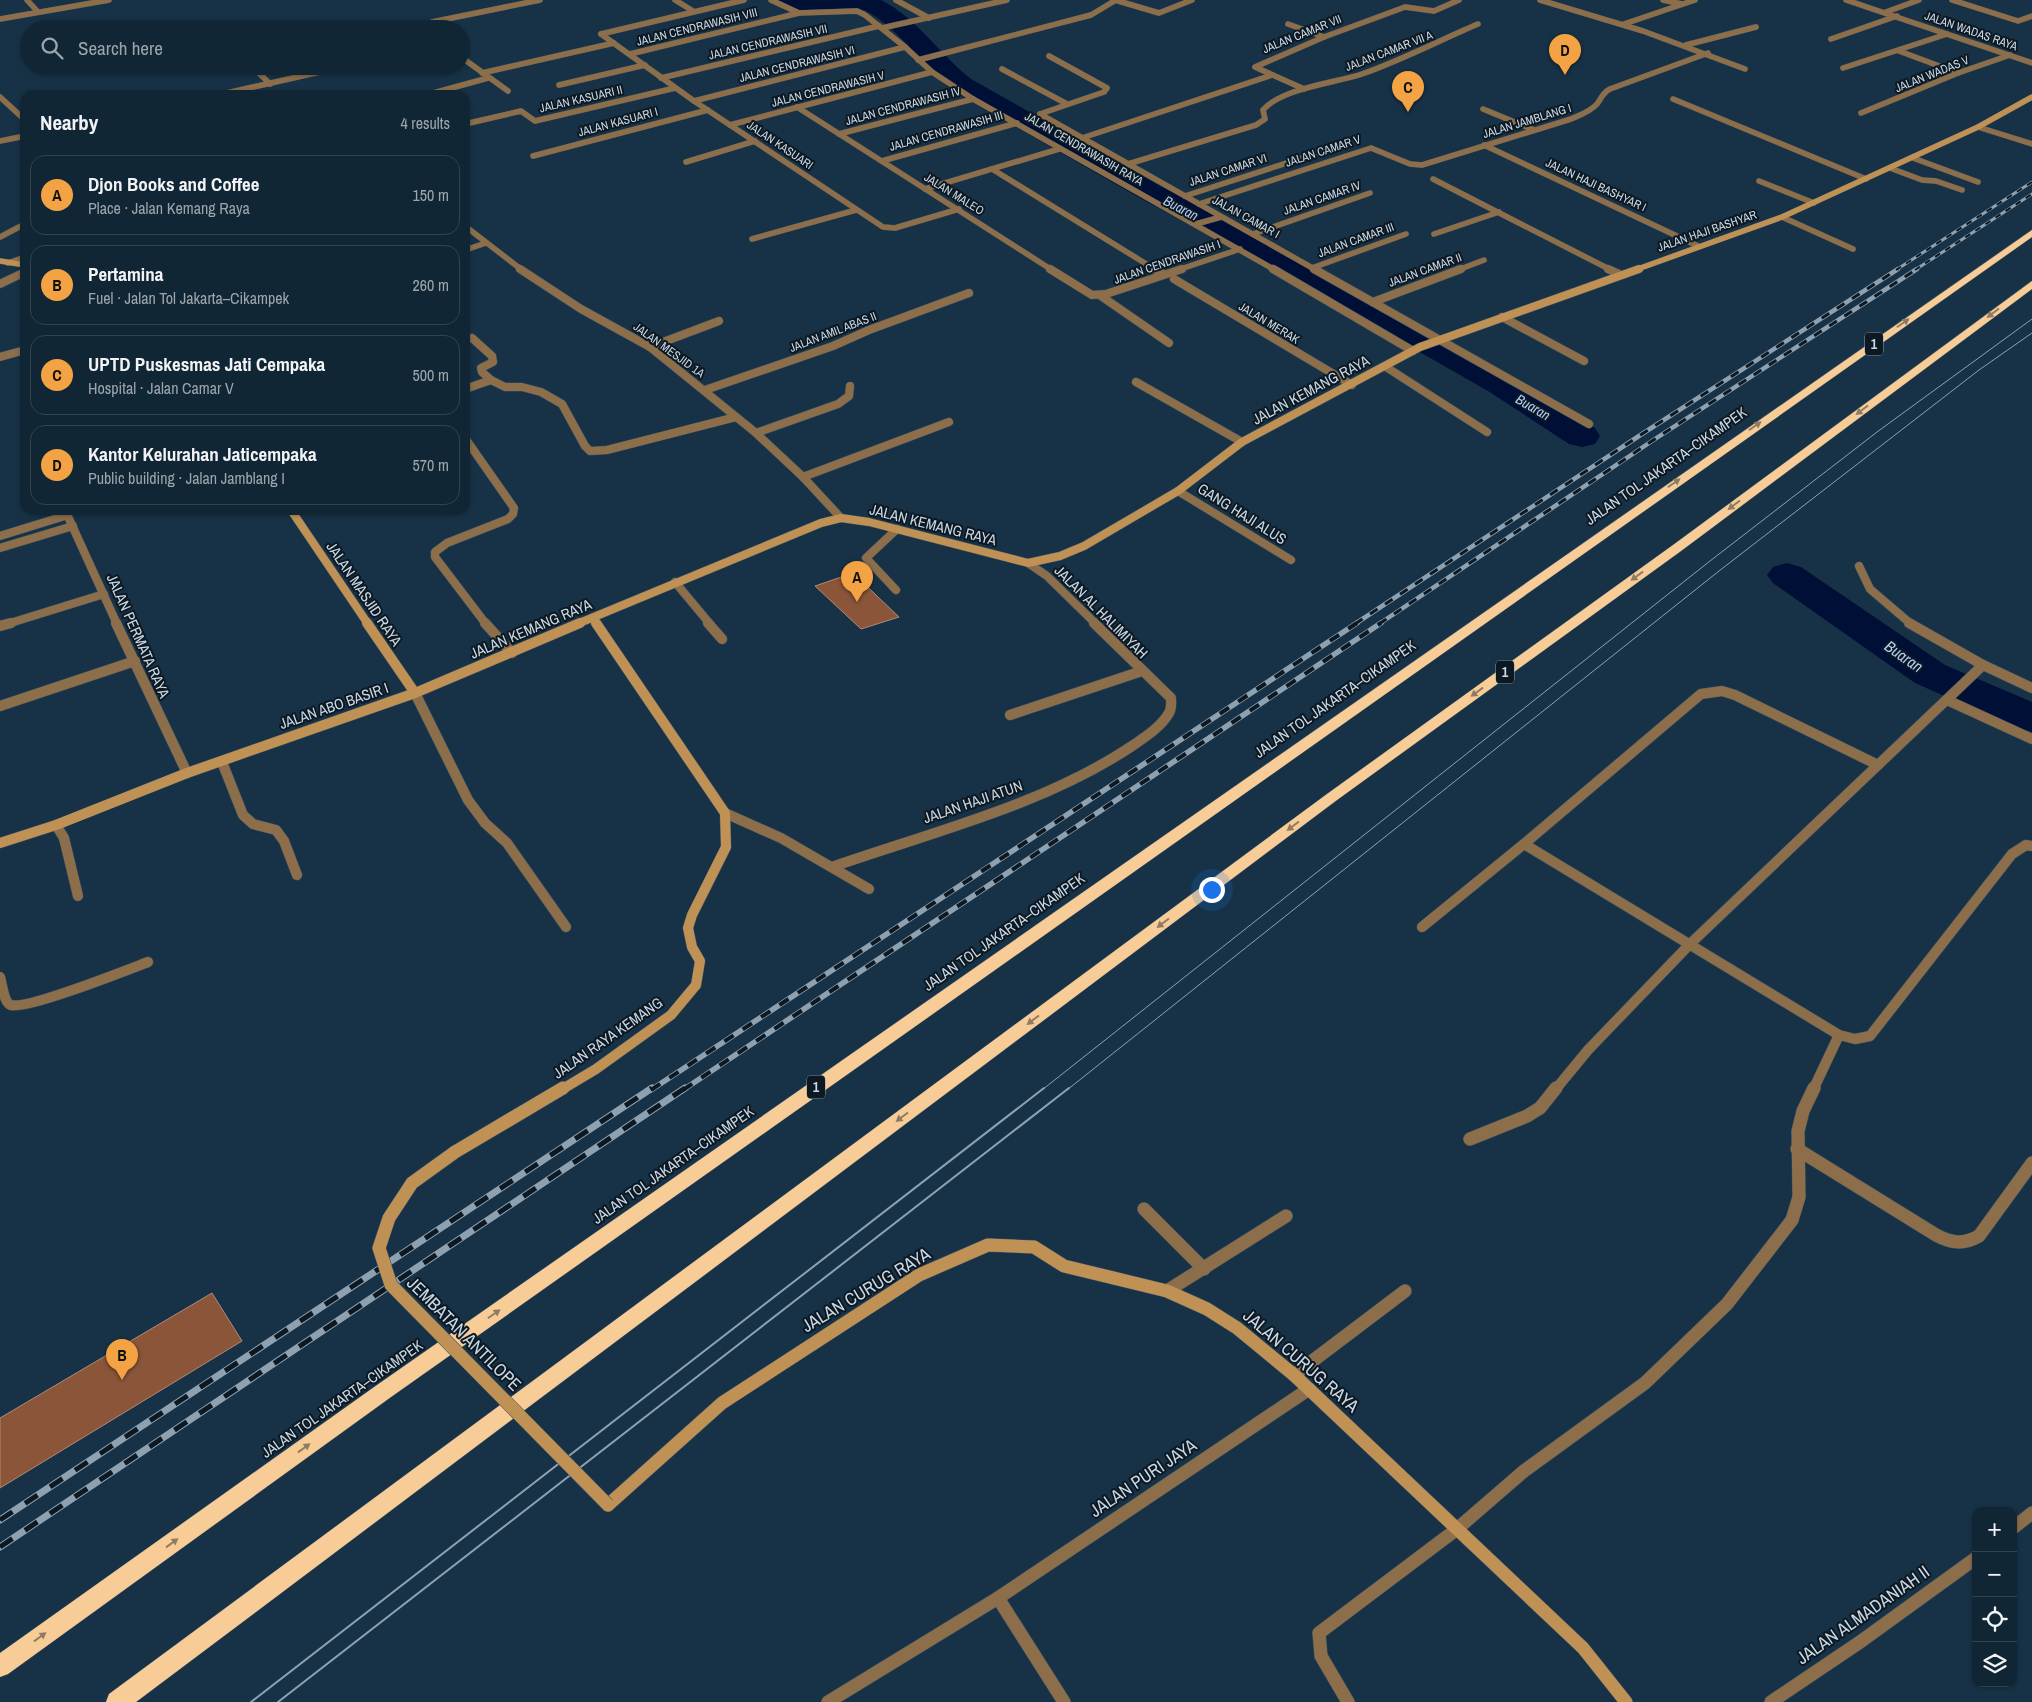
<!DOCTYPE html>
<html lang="en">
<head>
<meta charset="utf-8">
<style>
  :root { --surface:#112634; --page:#1a2e3c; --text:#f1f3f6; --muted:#9ca5ac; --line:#30434f; --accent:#f4a344 }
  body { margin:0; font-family:"Archivo Narrow",sans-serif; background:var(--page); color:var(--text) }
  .controls { position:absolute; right:15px; bottom:15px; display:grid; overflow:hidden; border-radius:10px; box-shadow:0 1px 4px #0004 }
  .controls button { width:45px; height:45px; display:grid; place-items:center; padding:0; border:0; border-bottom:1px solid var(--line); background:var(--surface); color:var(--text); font:25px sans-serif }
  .you { position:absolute; left:1211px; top:889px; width:18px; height:18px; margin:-12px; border:4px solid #fff; border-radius:50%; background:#1a73e8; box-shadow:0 0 0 8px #1a73e833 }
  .badge { display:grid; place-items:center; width:32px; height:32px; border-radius:50%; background:var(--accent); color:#111; font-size:16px; font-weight:700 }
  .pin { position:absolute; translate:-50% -41px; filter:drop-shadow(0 1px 2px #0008) }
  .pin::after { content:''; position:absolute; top:26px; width:18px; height:15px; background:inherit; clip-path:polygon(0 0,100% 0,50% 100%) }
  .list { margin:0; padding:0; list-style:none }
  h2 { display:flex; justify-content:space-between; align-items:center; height:65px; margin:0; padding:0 20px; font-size:21px }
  h2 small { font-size:16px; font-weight:400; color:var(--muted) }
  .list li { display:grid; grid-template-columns:32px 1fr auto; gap:15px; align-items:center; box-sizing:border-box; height:80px; margin:0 10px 10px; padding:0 10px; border:1px solid var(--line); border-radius:15px }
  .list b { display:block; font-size:19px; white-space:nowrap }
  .list p { margin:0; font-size:16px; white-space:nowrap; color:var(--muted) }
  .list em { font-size:16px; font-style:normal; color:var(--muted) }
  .icon { flex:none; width:28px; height:28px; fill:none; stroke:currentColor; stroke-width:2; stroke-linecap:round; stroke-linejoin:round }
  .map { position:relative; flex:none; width:2032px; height:1702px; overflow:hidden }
  .search { position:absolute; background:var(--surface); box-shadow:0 1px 4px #0004; left:20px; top:20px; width:450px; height:55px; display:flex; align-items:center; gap:12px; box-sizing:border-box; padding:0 18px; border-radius:28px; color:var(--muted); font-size:19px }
  .panel { position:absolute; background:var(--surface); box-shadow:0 1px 4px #0004; left:20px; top:90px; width:450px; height:425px; border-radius:15px }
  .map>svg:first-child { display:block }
</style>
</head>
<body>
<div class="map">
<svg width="2032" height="1702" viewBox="0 0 2032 1702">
  <rect width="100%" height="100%" fill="#173246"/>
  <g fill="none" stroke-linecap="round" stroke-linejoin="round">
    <g fill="#000f36" fill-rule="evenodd">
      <path d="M773,0H881C917,18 940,55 971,79L1160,186L1326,272L1512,377L1595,428L1600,436L1595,444L1582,447L1569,444L1488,391L1304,286L1140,198L953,91C922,66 900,28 864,10L792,12L784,10Z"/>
      <path d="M1787,563L1801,567L1945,665L2032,702V732L2017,728L1915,683L1773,583L1767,575L1773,567Z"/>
    </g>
  </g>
  <g fill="#8b553a" stroke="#ad8a79">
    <path d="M853,573L899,617L861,629L815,586Z"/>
    <path d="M212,1293L242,1341L0,1488V1418Z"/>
  </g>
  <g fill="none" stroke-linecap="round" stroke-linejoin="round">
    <g stroke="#375063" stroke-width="6">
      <g id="street-far3">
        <path d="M27,0L38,12"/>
        <path d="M675,0L693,11"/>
        <path d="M771,0L799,13L857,11L865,15L905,47L932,72L973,99L1275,270"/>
        <path d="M896,0L929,18"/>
        <path d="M1115,0L1159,13L1192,0"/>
        <path d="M1540,0L1643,31L1745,69"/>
        <path d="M1663,0L1682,4"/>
        <path d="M1846,0L2032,63"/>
        <path d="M1952,0L2018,21L2032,16"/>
        <path d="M1886,12L1919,0"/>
        <path d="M0,19L109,0"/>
        <path d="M1288,24L1324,37"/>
        <path d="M1624,24L1695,0"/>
        <path d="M882,28L1007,0"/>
        <path d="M410,29L432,22L540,0"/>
        <path d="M601,34L694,101L883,227L895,228L959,209"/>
        <path d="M601,34L744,0"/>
        <path d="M1831,39L1897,16"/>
        <path d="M1686,45L1756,27"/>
        <path d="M1899,51L1958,73"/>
        <path d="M630,54L799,13"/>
        <path d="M461,57L508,91"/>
        <path d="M918,60L1091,15L1116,0"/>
        <path d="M252,66L270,84"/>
        <path d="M1843,68L1947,34"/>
        <path d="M1002,69L1067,104"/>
        <path d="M482,73L614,43"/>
        <path d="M661,78L879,26"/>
        <path d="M559,85L645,65"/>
        <path d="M1304,89L1255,67L1324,37L1405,7L1434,11L1459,0"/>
        <path d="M218,95L346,66"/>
        <path d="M426,95L488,78"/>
        <path d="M0,97L25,120"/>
        <path d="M1673,99L1866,179"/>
        <path d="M694,101L905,47"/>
        <path d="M797,107L1052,270"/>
        <path d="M1483,109L1534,130"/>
        <path d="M1861,113L1958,73L2010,55"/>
        <path d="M1040,114L1316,270"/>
        <path d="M1040,114L1104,92L1107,88L1049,56"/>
        <path d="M465,124L521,111L535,121L675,88"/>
        <path d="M730,125L932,72"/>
        <path d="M1978,127L2032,144"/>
        <path d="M839,134L973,99"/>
        <path d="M1082,138L1272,75"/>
        <path d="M0,141L25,136"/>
        <path d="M1484,145L1698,246"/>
        <path d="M533,156L708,110"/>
        <path d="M1913,158L1978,182"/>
        <path d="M882,161L1017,123"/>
        <path d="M686,162L755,141"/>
        <path d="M1128,164L1256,125L1265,119L1263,110C1282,88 1335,83 1362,74C1402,60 1440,40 1478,24"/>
        <path d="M1890,168L1922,180L1936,181L1962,190"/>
        <path d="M992,169L1156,270"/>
        <path d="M1433,179L1611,270"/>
        <path d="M1759,181L1814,203"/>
        <path d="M925,189L1059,149"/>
        <path d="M1185,196L1336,147"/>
        <path d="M1199,204L1371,148L1410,164L1422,165L1571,119C1580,115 1590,112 1597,104C1602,98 1602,93 1610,89L1708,53"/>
        <path d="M1782,217L1853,249"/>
        <path d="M1196,224L1221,217"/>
        <path d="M465,226L522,270"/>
        <path d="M1253,234L1370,193"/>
        <path d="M1434,234L1499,212"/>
        <path d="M0,237L21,226"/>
        <path d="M752,239L856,210"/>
        <path d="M465,250L486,243"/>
        <path d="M8,263L25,257"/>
        <path d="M1312,268L1406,234"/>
        <path d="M1178,270L1240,249"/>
        <path d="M1458,270L1484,260"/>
      </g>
    </g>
    <g stroke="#375063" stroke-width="9">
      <g id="street-far2">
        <path d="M520,269L581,309L650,347L756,433L803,477L841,518"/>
        <path d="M1050,269L1092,295L1106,294L1182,269"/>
        <path d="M1154,269L1163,274"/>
        <path d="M1273,269L1413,351"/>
        <path d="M1314,269L1589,424"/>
        <path d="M1608,269L1619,274"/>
        <path d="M1174,279L1352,385"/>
        <path d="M0,284L25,272"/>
        <path d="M1101,296L1169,343"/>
        <path d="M1373,302L1461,269"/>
        <path d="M1502,317L1584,361"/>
        <path d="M472,338L492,356L493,362L481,368L482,372L491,380L505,387H522L541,392L562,404L585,446L590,451L607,450L736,417"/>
        <path d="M650,347L719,321"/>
        <path d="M0,357L25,350"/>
        <path d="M1386,367L1487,432"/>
        <path d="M1136,382L1242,442"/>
        <path d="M465,389L491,380"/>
        <path d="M705,390L833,346L869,330L969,293"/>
        <path d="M756,433L838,404L849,396L850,386"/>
        <path d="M465,438L514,508L513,514L508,519L447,543L435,552V557L486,624"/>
        <path d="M803,477L949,422"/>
        <path d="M1178,491L1291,560"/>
        <path d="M65,510L117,624"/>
        <path d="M0,536L68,515"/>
        <path d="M0,548L73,526"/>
        <path d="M1028,563L1047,576L1096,624"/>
        <path d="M1859,566L1870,589L1911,624"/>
        <path d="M675,582L710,624"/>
        <path d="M896,590L866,558L897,529"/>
        <path d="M7,624L104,594"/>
      </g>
    </g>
    <g stroke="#375063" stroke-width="11">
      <g id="street-far1">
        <path d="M116,623L187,773"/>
        <path d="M485,623L512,653"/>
        <path d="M708,623L722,639"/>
        <path d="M1909,623L1983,665"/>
        <path d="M0,626L11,623"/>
        <path d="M415,693L468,800L485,823L507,843L566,927"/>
        <path d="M1947,700L2032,739"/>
        <path d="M0,706L135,661"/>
        <path d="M1010,715L1142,671"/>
        <path d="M222,762L243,815L253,824L276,830L284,841L297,875"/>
        <path d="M1878,765L1735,695L1722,691L1701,694L1524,844L1839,1035L1855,1039L1870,1036L2012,854L2026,845L2032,846"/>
        <path d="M725,813L781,838L869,889"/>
        <path d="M56,825L64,838L78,896"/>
        <path d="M832,867C932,832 1044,805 1132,746C1145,737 1161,727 1169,713C1172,708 1171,703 1171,698L1094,623"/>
        <path d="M1422,927L1524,844"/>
        <path d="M0,977C2,984 4,1003 11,1005C26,1010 127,970 148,962"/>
        <path d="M1555,1090L1588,1050L1690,944L1983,665L2032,688"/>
        <path d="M1813,1090L1839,1035"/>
      </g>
    </g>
    <g stroke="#375063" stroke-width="14">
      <g id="street">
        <path d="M1470,1139L1527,1116L1540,1108L1556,1088"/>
        <path d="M1797,1149L1936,1235C1951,1243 1963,1245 1979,1236L2032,1163"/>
        <path d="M1144,1209L1204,1269"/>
        <path d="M1167,1291L1286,1216"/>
        <path d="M1294,1375L1405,1291"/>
        <path d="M2013,1528L2032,1513"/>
        <path d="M998,1598L1064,1702"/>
        <path d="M828,1702L998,1598L1309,1389"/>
        <path d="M1348,1702L1321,1656L1319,1633L1457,1529L1524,1471L1645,1383L1727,1304L1792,1220L1799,1197L1798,1131L1803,1111L1814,1088"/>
        <path d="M1771,1702L1860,1642L1976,1558"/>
      </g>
    </g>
    <g stroke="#375063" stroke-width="6">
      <g id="secondary-far3">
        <path d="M0,261L25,265"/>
        <path d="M1635,270L1782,217L1978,127L2032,97"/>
      </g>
    </g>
    <g stroke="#375063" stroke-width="9">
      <g id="secondary-far2">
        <path d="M291,510L368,624"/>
        <path d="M593,618L597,624"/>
        <path d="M577,624L821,523L841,518L869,522L1028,563L1060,556L1084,546L1178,491L1242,442L1420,347L1639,269"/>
      </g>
    </g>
    <g stroke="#375063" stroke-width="11">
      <g id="secondary-far1">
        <path d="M367,623L415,693"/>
        <path d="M0,843L56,825L187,773L415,693L580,623"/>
        <path d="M561,1090L596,1069L671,1015L696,985L700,961L692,947L688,928L692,915L726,847L725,813L596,623"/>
      </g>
    </g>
    <g stroke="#375063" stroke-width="14">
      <g id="secondary">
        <path d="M455,1152L563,1088"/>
        <path d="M608,1505L722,1403L919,1275L988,1245L1034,1247L1064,1266L1167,1291L1207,1309L1237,1328L1294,1375L1583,1648L1626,1702"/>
      </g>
    </g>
    <g stroke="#375063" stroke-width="1">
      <g id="highway">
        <path d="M2032,230V237L391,1397L8,1674L0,1677V1653L377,1385Z"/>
        <path d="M2032,281V289L1681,551L1337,800L136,1702H106L109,1694L1327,794L1673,545Z"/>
      </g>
    </g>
    <use href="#street-far3" stroke="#8c6e4a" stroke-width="5.5"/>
    <use href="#street-far2" stroke="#8c6e4a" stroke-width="8"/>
    <use href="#street-far1" stroke="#8c6e4a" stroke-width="10"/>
    <use href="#street" stroke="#8c6e4a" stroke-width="13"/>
    <use href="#secondary-far3" stroke="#c09155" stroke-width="5.5"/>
    <use href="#secondary-far2" stroke="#c09155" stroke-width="8"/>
    <use href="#secondary-far1" stroke="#c09155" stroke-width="10"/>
    <use href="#secondary" stroke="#c09155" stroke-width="13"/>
    <use href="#highway" fill="#f8cc96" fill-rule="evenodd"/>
    <g stroke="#8ea1b1" stroke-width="1">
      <path d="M1042,1090L1710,561L1877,432L2032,319"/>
      <path d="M1067,1090L1719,571L1979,370L2032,333"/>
    </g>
    <g stroke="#8ea1b1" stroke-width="2">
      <path d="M251,1702L1044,1088"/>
      <path d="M278,1702L1069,1088"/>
    </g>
    <g stroke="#8ea1b1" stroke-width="3">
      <g id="rail-far3">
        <path d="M1896,270L2032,182"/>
        <path d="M1915,270L2032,194"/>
      </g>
    </g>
    <g stroke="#8ea1b1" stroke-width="4.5">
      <g id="rail-far2">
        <path d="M1355,624L1642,434L1898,269"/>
        <path d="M1379,624L1655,439L1917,269"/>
      </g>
    </g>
    <g stroke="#8ea1b1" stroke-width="5.5">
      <g id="rail-far1">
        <path d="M651,1090L1357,623"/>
        <path d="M683,1090L1381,623"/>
      </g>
    </g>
    <g stroke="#8ea1b1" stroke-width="7">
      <g id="rail">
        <path d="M0,1520L652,1088"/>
        <path d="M0,1547L685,1088"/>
      </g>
    </g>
    <use href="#rail-far3" stroke="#0d1922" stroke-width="2" stroke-dasharray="6" stroke-linecap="butt"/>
    <use href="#rail-far2" stroke="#0d1922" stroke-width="3" stroke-dasharray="9" stroke-linecap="butt"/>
    <use href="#rail-far1" stroke="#0d1922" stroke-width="4" stroke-dasharray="11" stroke-linecap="butt"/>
    <use href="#rail" stroke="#0d1922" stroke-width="5" stroke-dasharray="15" stroke-linecap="butt"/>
    <g stroke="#375063" stroke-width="14" stroke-linecap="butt">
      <path id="secondary-bridge" d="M455,1152L412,1183L389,1218L379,1248L391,1285L608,1505"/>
    </g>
    <use href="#secondary-bridge" stroke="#c09155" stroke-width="13"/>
  </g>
  <defs><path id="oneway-solid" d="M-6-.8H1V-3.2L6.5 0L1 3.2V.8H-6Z" transform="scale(1.25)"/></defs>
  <g fill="#8e7b62">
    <use href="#oneway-solid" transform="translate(1993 313) rotate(143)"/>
    <use href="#oneway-solid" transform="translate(1903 323) rotate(-35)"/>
    <use href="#oneway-solid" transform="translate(1862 410) rotate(143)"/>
    <use href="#oneway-solid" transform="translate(1755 426) rotate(-35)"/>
    <use href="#oneway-solid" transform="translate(1674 483) rotate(-35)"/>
    <use href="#oneway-solid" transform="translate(1734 505) rotate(143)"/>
    <use href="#oneway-solid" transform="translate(1637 576) rotate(144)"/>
    <use href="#oneway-solid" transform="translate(1477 692) rotate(144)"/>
    <use href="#oneway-solid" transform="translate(1293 826) rotate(143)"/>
    <use href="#oneway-solid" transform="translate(1163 923) rotate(143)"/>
    <use href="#oneway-solid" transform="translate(1033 1020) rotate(143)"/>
    <use href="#oneway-solid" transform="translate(902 1117) rotate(143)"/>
    <use href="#oneway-solid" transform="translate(494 1314) rotate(-35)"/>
    <use href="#oneway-solid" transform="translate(304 1448) rotate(-36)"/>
    <use href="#oneway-solid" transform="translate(172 1543) rotate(-36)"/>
    <use href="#oneway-solid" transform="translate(40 1637) rotate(-36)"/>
  </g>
  <g text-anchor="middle" stroke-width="4" stroke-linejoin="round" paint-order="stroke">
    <g font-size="12" fill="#c9d8e6" stroke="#0d1922">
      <text transform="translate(697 27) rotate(-14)" y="4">JALAN CENDRAWASIH VIII</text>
      <text transform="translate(1971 31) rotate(19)" y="4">JALAN WADAS RAYA</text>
      <text transform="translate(1302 34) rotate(-22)" y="4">JALAN CAMAR VII</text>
      <text transform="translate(768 42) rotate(-13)" y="4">JALAN CENDRAWASIH VII</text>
      <text transform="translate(1389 51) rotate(-21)" y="4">JALAN CAMAR VII A</text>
      <text transform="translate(797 64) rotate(-14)" y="4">JALAN CENDRAWASIH VI</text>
      <text transform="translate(1932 74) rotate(-22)" y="4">JALAN WADAS V</text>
      <text transform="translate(828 89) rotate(-14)" y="4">JALAN CENDRAWASIH V</text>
      <text transform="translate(581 99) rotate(-13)" y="4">JALAN KASUARI II</text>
      <text transform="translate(903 106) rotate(-15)" y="4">JALAN CENDRAWASIH IV</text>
      <text transform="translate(1527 121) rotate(-17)" y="4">JALAN JAMBLANG I</text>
      <text transform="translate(618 122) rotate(-15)" y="4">JALAN KASUARI I</text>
      <text transform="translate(946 131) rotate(-16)" y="4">JALAN CENDRAWASIH III</text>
      <text transform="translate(780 145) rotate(34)" y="4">JALAN KASUARI</text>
      <text transform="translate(1084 149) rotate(30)" y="4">JALAN CENDRAWASIH RAYA</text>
      <text transform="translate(1323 151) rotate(-18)" y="4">JALAN CAMAR V</text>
      <text transform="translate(1228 170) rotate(-18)" y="4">JALAN CAMAR VI</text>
      <text transform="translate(1596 185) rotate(25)" y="4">JALAN HAJI BASHYAR I</text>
      <text transform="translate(954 194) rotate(32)" y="4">JALAN MALEO</text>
      <text transform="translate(1322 198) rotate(-19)" y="4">JALAN CAMAR IV</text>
      <text transform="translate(1246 217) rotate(29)" y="4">JALAN CAMAR I</text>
      <text transform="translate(1707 231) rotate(-19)" y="4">JALAN HAJI BASHYAR</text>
      <text transform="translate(1356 240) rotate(-20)" y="4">JALAN CAMAR III</text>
      <text transform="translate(1167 262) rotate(-19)" y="4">JALAN CENDRAWASIH I</text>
      <text transform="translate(1425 270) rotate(-20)" y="4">JALAN CAMAR II</text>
      <text transform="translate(1269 323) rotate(31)" y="4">JALAN MERAK</text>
      <text transform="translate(833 332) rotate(-21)" y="4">JALAN AMIL ABAS II</text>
      <text transform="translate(669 350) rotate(36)" y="4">JALAN MESJID 1A</text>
    </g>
    <g font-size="14" font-style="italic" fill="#b2ccf7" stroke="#0d1922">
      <text transform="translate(1181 208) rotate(28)" y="5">Buaran</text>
      <text transform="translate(1533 407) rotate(30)" y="5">Buaran</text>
    </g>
    <g fill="#0d1922" stroke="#919fab" stroke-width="1">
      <rect x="1865" y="332.5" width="18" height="23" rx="4"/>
      <rect x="1496" y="660.5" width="18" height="23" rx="4"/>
      <rect x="807" y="1075.5" width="18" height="23" rx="4"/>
    </g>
    <g font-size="14" font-weight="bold" fill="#c9d8e6">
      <text x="1874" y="349">1</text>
      <text x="1505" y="677">1</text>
      <text x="816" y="1092">1</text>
    </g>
    <g font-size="15" fill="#c9d8e6" stroke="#0d1922">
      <text transform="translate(1311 390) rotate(-28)" y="5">JALAN KEMANG RAYA</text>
      <text transform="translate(1666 466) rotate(-35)" y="5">JALAN TOL JAKARTA–CIKAMPEK</text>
      <text transform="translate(1242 514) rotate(32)" y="5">GANG HAJI ALUS</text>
      <text transform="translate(933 525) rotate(14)" y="5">JALAN KEMANG RAYA</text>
      <text transform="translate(364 594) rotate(56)" y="5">JALAN MASJID RAYA</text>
      <text transform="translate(1101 612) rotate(45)" y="5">JALAN AL HALIMIYAH</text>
      <text transform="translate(531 629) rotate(-23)" y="5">JALAN KEMANG RAYA</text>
      <text transform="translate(138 636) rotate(66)" y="5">JALAN PERMATA RAYA</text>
      <text transform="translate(1335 699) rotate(-35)" y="5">JALAN TOL JAKARTA–CIKAMPEK</text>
      <text transform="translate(334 706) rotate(-19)" y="5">JALAN ABO BASIR I</text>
      <text transform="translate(973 802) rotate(-19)" y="5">JALAN HAJI ATUN</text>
      <text transform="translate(1004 932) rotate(-35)" y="5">JALAN TOL JAKARTA–CIKAMPEK</text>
      <text transform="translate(608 1038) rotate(-35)" y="5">JALAN RAYA KEMANG</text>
      <text transform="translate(673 1165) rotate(-35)" y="5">JALAN TOL JAKARTA–CIKAMPEK</text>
      <text transform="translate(342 1399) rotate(-35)" y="5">JALAN TOL JAKARTA–CIKAMPEK</text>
    </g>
    <g font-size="16" font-style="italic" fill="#b2ccf7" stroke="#0d1922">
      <text transform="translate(1904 656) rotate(35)" y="6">Buaran</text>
    </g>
    <g font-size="18" fill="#c9d8e6" stroke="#0d1922">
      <text transform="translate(866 1290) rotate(-31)" y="6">JALAN CURUG RAYA</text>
      <text transform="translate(464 1334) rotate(45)" y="6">JEMBATAN ANTILOPE</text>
      <text transform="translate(1301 1361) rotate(41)" y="6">JALAN CURUG RAYA</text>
      <text transform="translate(1143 1478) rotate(-34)" y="6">JALAN PURI JAYA</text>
      <text transform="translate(1863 1615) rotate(-35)" y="6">JALAN ALMADANIAH II</text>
    </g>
  </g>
</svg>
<div class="controls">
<button>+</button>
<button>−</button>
<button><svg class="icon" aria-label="locate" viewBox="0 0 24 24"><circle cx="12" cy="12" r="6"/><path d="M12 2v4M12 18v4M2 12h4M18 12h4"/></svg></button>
<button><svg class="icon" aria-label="layers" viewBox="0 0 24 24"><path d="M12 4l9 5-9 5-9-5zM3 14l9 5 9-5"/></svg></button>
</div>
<div class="you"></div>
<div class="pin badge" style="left:857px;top:602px">A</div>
<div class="pin badge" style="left:122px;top:1380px">B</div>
<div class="pin badge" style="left:1408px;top:112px">C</div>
<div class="pin badge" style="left:1565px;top:75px">D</div>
<div class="search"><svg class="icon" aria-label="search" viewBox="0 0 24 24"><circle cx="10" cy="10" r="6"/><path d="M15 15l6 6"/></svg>Search here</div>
<section class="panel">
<h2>Nearby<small>4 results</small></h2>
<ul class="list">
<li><span class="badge">A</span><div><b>Djon Books and Coffee</b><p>Place · Jalan Kemang Raya</p></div><em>150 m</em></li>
<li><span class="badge">B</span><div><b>Pertamina</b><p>Fuel · Jalan Tol Jakarta–Cikampek</p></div><em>260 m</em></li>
<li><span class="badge">C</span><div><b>UPTD Puskesmas Jati Cempaka</b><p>Hospital · Jalan Camar V</p></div><em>500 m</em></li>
<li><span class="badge">D</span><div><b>Kantor Kelurahan Jaticempaka</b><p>Public building · Jalan Jamblang I</p></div><em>570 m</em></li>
</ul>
</section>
</div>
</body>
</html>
